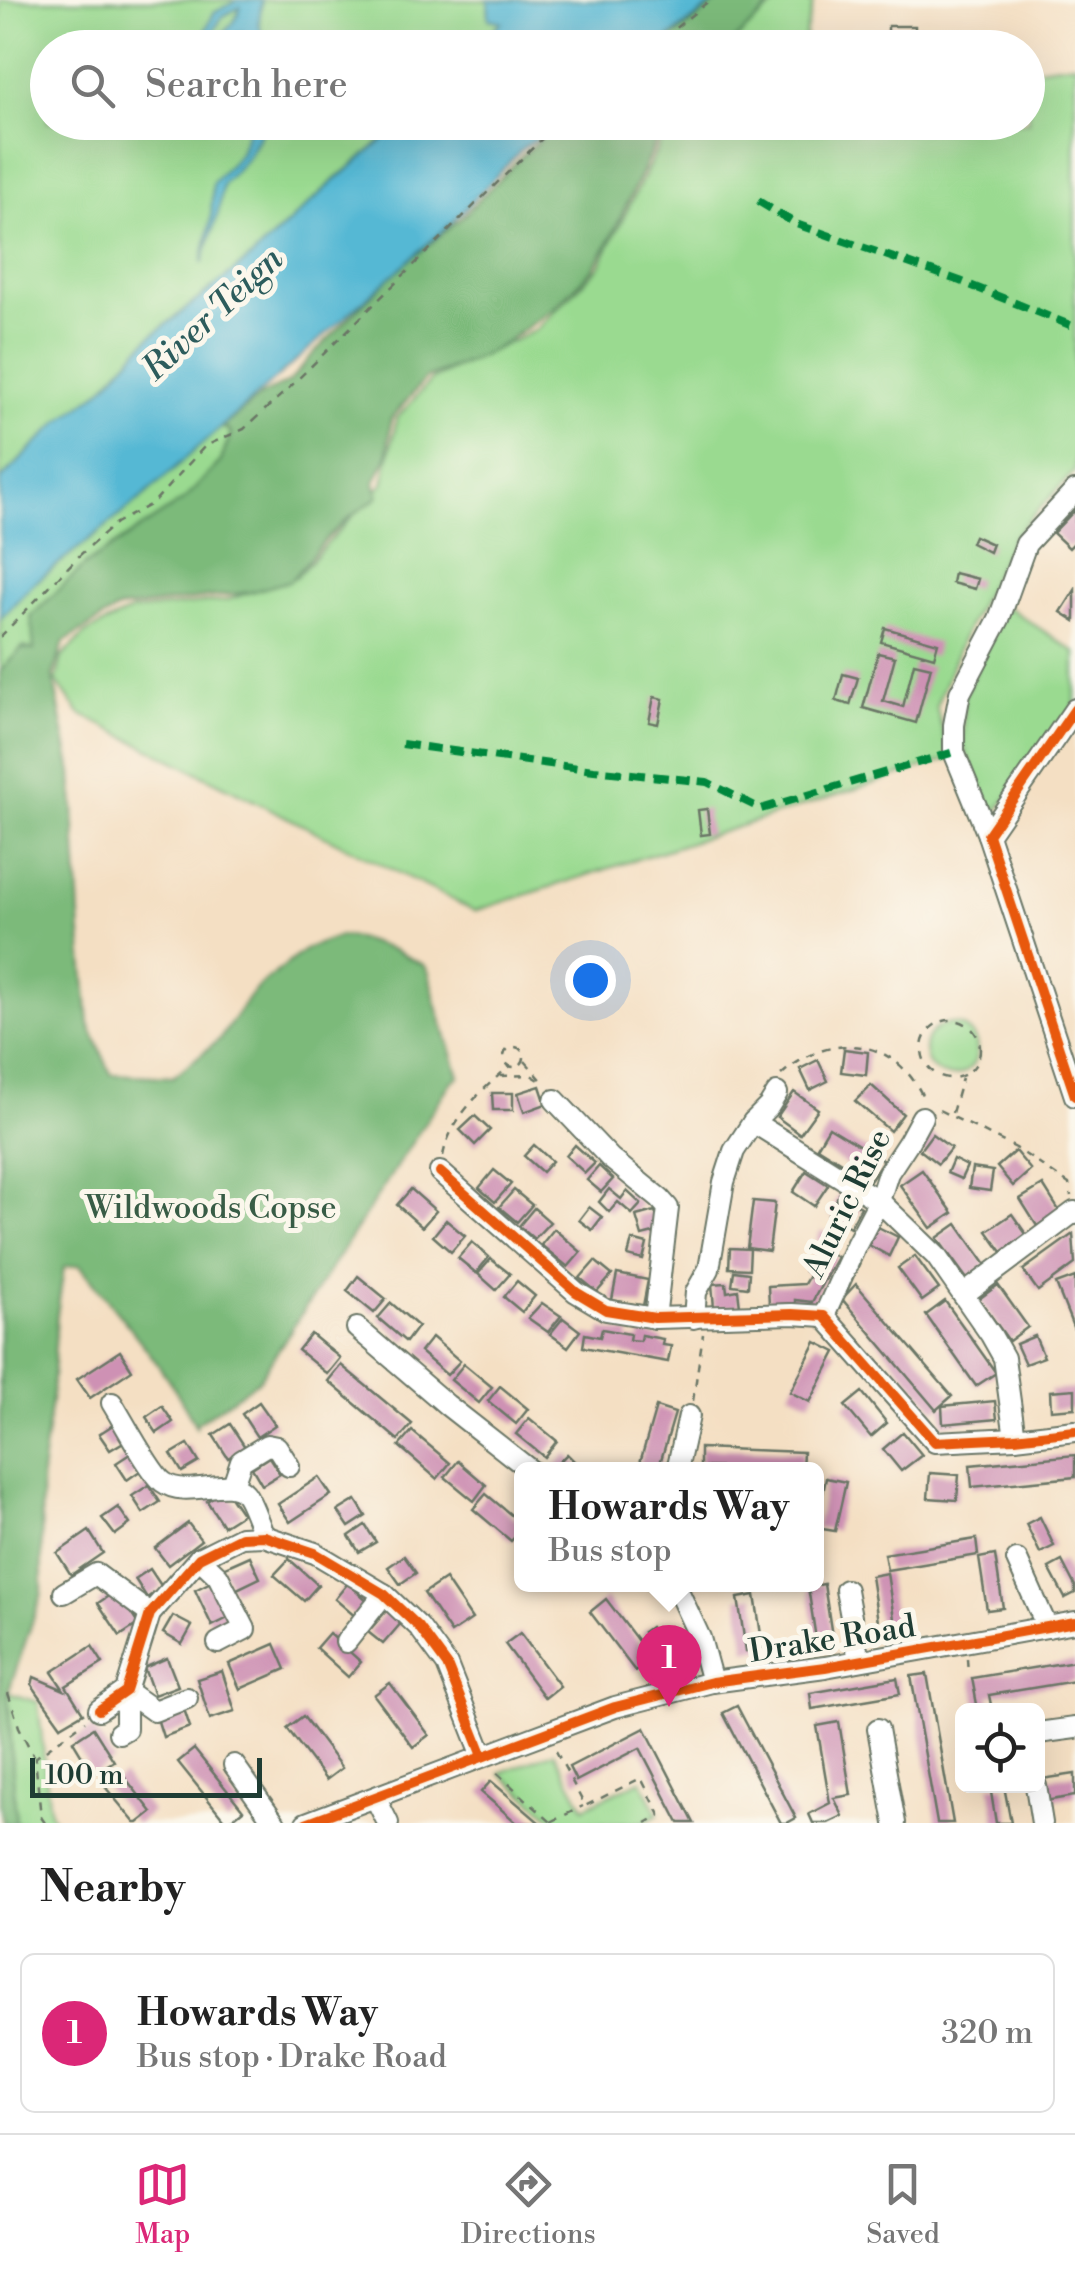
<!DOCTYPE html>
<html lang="en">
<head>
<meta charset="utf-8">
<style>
  :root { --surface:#fff; --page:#f2f2f2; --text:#222; --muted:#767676; --line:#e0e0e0; --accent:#db2777 }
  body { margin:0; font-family:"Libre Bodoni",serif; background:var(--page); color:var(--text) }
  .controls { position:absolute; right:30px; bottom:30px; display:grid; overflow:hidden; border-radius:15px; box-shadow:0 10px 40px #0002 }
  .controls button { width:90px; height:90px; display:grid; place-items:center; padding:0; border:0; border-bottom:2px solid var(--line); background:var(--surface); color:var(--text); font:50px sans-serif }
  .scale { position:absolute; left:30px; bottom:25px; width:232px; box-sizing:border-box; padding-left:10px; border:5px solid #1f3d34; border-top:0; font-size:28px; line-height:35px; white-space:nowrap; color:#1f3d34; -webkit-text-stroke:8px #fbf7ec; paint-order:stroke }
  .you { position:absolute; left:590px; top:980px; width:35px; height:35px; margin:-25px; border:8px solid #fff; border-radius:50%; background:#1a73e8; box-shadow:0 0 0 15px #1a73e833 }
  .badge { display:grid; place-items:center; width:65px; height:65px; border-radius:50%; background:var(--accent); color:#fff; font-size:32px; font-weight:700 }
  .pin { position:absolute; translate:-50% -82px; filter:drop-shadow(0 2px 5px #0008) }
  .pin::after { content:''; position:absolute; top:52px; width:35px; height:30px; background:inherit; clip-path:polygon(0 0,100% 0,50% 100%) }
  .popup { position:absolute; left:514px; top:1462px; width:310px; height:130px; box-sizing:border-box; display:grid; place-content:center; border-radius:15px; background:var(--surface); filter:drop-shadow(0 2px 8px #0005); font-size:32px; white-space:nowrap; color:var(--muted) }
  .popup b { font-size:38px; color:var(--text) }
  .popup::after { content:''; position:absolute; left:50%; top:100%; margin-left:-20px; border:20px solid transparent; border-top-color:var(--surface) }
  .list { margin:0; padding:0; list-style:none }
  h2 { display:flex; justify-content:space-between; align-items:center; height:130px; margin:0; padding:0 40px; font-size:42px }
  h2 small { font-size:32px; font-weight:400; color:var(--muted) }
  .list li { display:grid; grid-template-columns:65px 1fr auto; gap:30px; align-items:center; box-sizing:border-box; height:160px; margin:0 20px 20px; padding:0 20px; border:2px solid var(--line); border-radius:15px }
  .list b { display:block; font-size:38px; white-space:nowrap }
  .list p { margin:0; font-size:32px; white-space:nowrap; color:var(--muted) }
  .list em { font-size:32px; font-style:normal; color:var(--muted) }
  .icon { flex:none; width:55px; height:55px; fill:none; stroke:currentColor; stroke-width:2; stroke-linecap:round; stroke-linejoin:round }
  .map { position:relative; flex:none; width:1075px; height:1823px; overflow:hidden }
  .search { position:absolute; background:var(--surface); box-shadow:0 10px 40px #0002; left:30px; right:30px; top:30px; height:110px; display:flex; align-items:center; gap:25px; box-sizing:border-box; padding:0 35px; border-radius:55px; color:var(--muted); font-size:38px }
  .sheet { height:310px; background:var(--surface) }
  nav { display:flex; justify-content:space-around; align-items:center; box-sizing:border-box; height:140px; border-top:2px solid var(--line); background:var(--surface); font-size:28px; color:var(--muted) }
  nav a { display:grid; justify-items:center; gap:5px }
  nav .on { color:var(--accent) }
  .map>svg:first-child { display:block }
</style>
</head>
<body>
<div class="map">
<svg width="1075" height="1823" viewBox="0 0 1075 1823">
  <rect width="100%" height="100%" fill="#fbf7ec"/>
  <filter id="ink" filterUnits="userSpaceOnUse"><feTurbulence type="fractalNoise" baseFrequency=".01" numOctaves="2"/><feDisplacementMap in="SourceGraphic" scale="20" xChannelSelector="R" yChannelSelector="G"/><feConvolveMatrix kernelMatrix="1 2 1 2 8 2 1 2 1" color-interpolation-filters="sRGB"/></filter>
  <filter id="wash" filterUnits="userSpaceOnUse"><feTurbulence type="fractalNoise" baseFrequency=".0048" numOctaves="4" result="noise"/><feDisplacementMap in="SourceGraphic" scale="40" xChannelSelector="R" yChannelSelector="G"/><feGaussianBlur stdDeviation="2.25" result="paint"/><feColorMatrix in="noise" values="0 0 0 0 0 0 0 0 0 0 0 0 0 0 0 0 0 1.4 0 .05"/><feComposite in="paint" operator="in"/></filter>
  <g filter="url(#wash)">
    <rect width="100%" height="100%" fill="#f4dfc3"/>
    <g fill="#9ada90" stroke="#5c8c62" stroke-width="2.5">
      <path d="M0,0H603L503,21L474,47L48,48V122L403,123L329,185L252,257L149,338L100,391L59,422L0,480Z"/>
      <path d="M782,0H803L813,4L805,35L811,47L722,48Z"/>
      <path d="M1075,63V471L1013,537L964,635L936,706L950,759L475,911L80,714L56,681L62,657L86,633L131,611L227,600L296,577L383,484L397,418L432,379L536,330L599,267L657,150L668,123L1028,122V69Z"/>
      <path d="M223,427L231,433L221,461L184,500L85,565L34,650L23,647L0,672V619L32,585L139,500L210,436Z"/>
      <path d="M1006,606L1075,652V706L994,815L963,746L964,696Z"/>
      <circle cx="951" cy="1050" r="26"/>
      <path d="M8,1693L38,1702L50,1812L56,1823H16Z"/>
      <path d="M554,1752L584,1807L641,1780L658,1814L642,1823H558L500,1773Z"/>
    </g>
    <g fill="#7bba7a" stroke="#4d7c57" stroke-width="2.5">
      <path d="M720,0H763L769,8L728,47L655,48L680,32Z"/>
      <path d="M559,123H665L607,246L593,269L552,310L503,344L480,357L426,378L391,419L387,457L375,482L378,494L377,498L350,517L328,537L290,581L251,592L118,609L64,642L53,676L72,773L81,935L89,1024L111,1074L173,1077L220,1039L249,997L260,985L307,948L340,936L356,938L393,950L424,965L429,973L435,1000L459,1076L451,1082L258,1381L197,1423L196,1427C167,1368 120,1317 80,1265L64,1267L57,1314L52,1393L41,1474L42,1593L8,1693L16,1823H3L0,1803V671L21,649L34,650L31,616L85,565L184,500L221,461L231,433L227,428H221L262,395L290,381L311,356L384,283L398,265L419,253L461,218L522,156Z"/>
    </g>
    <g fill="#55b8d4" stroke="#3a7a84" stroke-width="2.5">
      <path d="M238,0H262L259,21L264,47H243L242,32L221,44L220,47H214C219,30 236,29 240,7L222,17L205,47H189L203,36L214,13Z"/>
      <path d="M488,0H719L657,47H474L502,22L489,19Z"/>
      <path d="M250,123H263L264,127L247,158L223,184L218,213L202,264L211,219L213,183L240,153Z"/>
      <path d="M403,123H558L522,149L450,224L139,500L32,585L0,619V480L59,422L100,391L149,338L252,257L330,185Z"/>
    </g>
    <g id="blocks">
      <g fill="#ce91b4">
        <rect x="888" y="26" width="27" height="13"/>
        <path d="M1075,510V542L1069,548L1053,533Z"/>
        <path d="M974,536L992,544L989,552L971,543Z"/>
        <path d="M954,573L978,579L975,589L952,583Z"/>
        <path d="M1075,590V621L1061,612Z"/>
        <path d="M885,628L938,643L934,657L881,642Z"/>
        <path d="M878,653L895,657L883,701L903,707L914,663L931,667L916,723L863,708Z"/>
        <path d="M843,674L858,678L850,705L836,701Z"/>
        <path d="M654,697L663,699L658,724L649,722Z"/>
        <path d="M707,809L710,834L701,835L698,810Z"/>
        <path d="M844,1049L868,1052L866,1075L841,1072Z"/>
        <path d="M818,1060L828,1081L810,1090L800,1069Z"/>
        <path d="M871,1085L903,1114L890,1131L855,1101Z"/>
        <path d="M540,1086L546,1104L524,1112L518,1093Z"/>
        <path d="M794,1092L818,1109L800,1134L777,1117Z"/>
        <path d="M492,1093H513V1110H493Z"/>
        <path d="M475,1116L490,1130L475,1145L460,1130Z"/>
        <path d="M829,1127L883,1160L870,1180L817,1147Z"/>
        <path d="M932,1134L951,1148L938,1164L920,1150Z"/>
        <path d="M534,1145L552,1161L542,1172L524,1156Z"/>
        <path d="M575,1145L595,1163L585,1173L566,1156Z"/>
        <path d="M1015,1151L1031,1170L1013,1186L997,1167Z"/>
        <path d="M953,1159L967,1166L961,1179L947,1173Z"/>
        <path d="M599,1166L613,1179L601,1192L587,1180Z"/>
        <path d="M972,1168L993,1171L990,1191L969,1188Z"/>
        <path d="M494,1170L511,1184L495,1202L479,1188Z"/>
        <path d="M922,1170L953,1213L931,1228L900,1185Z"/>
        <path d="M806,1171L828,1185L814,1206L793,1192Z"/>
        <path d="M1043,1185L1060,1212L1037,1226L1020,1199Z"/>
        <path d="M411,1189L436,1211L422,1227L397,1205Z"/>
        <path d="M609,1189L621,1199L627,1191L641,1204L632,1214L618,1202L609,1212L599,1202Z"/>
        <path d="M514,1190L532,1205L517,1222L499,1207Z"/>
        <path d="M839,1194L861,1207L850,1227L828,1214Z"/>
        <path d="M753,1201L775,1203L769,1251L747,1248Z"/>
        <path d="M589,1207L602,1217L592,1230L579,1220Z"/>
        <path d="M534,1208L550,1222L534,1239L519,1226Z"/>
        <path d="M655,1211L661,1231L642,1236L636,1216Z"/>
        <path d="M1012,1214L1026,1234L1002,1252L987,1231Z"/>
        <path d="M446,1220L465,1236L451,1252L433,1236Z"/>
        <path d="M957,1224L986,1265L967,1279L937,1238Z"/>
        <path d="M878,1227L898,1237L889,1256L869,1245Z"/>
        <path d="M554,1229L581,1252L568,1267L541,1245Z"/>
        <path d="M821,1230L835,1238L830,1247L816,1240Z"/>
        <path d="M1073,1234L1075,1264L1038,1291L1023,1270Z"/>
        <path d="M632,1240L647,1244L643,1260L628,1256Z"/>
        <path d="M472,1242L489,1257L476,1273L458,1258Z"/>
        <path d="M818,1247L837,1257L812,1302L795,1300V1303L769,1305L768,1286L804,1284L810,1274L805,1271Z"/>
        <path d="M730,1248L750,1249L749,1269L729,1268Z"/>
        <path d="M915,1256L939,1289L922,1301L898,1268Z"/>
        <path d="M491,1259L510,1274L496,1290L478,1274Z"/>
        <path d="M595,1261L612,1275L597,1292L580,1278Z"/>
        <path d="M734,1271L749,1273L748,1287L732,1285Z"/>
        <path d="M617,1274L648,1280L643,1306L612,1300Z"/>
        <path d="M358,1276L386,1299L374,1313L347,1291Z"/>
        <path d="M1075,1277V1332L1056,1284Z"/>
        <path d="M517,1281L535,1296L522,1312L504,1297Z"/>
        <path d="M726,1283L727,1292L738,1290L740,1306L714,1308L712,1284Z"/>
        <path d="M856,1284L952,1396L936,1410L842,1299Z"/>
        <path d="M998,1285L1028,1327L1009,1341L979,1299Z"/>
        <path d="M945,1301L996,1373L976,1386L926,1315Z"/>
        <path d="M391,1303L418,1326L406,1342L378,1318Z"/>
        <path d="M542,1303L561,1316L548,1332L528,1318Z"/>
        <path d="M563,1318L580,1331L568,1347L550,1334Z"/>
        <path d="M602,1329L630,1334L629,1340L640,1341L641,1335L663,1339L662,1345L671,1346L668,1362L583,1347L585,1334L600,1337Z"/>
        <path d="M311,1334L340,1358L327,1374L298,1350Z"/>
        <path d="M1035,1336L1044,1357L1025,1364L1016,1344Z"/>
        <path d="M432,1337L460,1361L447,1375L420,1352Z"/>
        <path d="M816,1342L836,1352L810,1402L790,1392Z"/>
        <path d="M120,1351L132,1370L90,1398L77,1379Z"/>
        <path d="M464,1364L492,1387L479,1403L451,1380Z"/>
        <path d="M341,1365L412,1424L398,1440L328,1381Z"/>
        <path d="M500,1386L528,1409L516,1424L488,1401Z"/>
        <path d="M1075,1389V1408L1051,1410L1050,1391Z"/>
        <path d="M862,1392L887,1423L871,1437L845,1406Z"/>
        <path d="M995,1401L997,1419L943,1424L942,1406Z"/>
        <path d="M259,1402L275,1425L257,1437L242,1414Z"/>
        <path d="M162,1406L173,1422L157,1433L146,1417Z"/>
        <path d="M656,1407L675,1413L658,1470H652L639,1466Z"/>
        <path d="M529,1418L557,1441L544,1457L516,1434Z"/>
        <path d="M119,1421L130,1438L110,1450L99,1434Z"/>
        <path d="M230,1424L245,1447L228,1458L213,1435Z"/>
        <path d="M412,1431L450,1463L437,1479L399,1446Z"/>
        <path d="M903,1432L922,1455L901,1471L883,1449Z"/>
        <path d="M188,1444L199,1462L182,1472L171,1454Z"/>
        <path d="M700,1448L803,1452L802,1470L700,1467Z"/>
        <path d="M136,1450L147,1466L127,1480L116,1463Z"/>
        <path d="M567,1454L583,1470H551Z"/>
        <path d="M1075,1455V1477L972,1487L970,1465Z"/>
        <path d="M269,1457L280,1474L262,1485L252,1468Z"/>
        <path d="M458,1461L486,1485L474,1501L445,1477Z"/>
        <path d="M930,1473L959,1475L957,1500L928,1498Z"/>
        <path d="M319,1477L331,1495L290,1522L278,1504Z"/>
        <path d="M826,1478L846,1482L835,1531L816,1528Z"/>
        <path d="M149,1485L160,1502L143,1513L132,1496Z"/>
        <path d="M225,1489L242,1514L223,1526L207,1501Z"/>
        <path d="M486,1494L522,1524V1529L511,1541L473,1509Z"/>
        <path d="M356,1500L366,1516L349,1527L338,1511Z"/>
        <path d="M118,1507L130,1524L115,1535L102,1518Z"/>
        <path d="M1040,1517L1054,1546L1040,1553L1026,1524Z"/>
        <path d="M188,1523L201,1540L168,1565L155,1548Z"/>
        <path d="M365,1525L376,1542L359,1552L349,1536Z"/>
        <path d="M89,1531L103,1553L71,1575L57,1553Z"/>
        <path d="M976,1539L978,1555L887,1570L884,1554Z"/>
        <path d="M995,1555L1003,1608L987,1610L979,1558Z"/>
        <path d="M250,1556L260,1578L233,1591L223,1568Z"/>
        <path d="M404,1556L416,1573L400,1584L388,1567Z"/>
        <path d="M289,1559L318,1585L304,1601L274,1575Z"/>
        <path d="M1062,1561L1075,1586V1593L1065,1598L1049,1568Z"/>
        <path d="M150,1569L162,1587L147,1598L135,1579Z"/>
        <path d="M887,1573L895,1625L879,1628L871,1576Z"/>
        <path d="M445,1579L472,1619L451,1633L424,1593Z"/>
        <path d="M215,1580L232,1616L212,1626L195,1590Z"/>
        <path d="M348,1583L370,1603L357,1618L335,1599Z"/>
        <path d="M824,1584L832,1636L816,1639L808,1587Z"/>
        <path d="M116,1591L138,1624L120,1636L98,1603Z"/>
        <path d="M755,1595L763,1648L746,1651L738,1598Z"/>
        <path d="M606,1599L651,1658L635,1671L590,1612Z"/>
        <path d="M387,1610L402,1622L383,1644L368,1632Z"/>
        <path d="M173,1616L192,1626L182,1644L163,1633Z"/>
        <path d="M650,1627L661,1641L654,1647L643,1632Z"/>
        <path d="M329,1633L361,1662L348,1677L316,1648Z"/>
        <path d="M520,1633L560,1686L545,1698L505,1644Z"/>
        <path d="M275,1644L286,1669L240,1689L229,1664Z"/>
        <path d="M92,1646L103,1663L66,1686L83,1713L61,1726L32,1685L34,1677L64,1690L52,1672Z"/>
        <path d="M167,1658L178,1686L154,1695L144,1668Z"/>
        <path d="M1075,1661V1681L989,1695L992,1710H978L972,1678Z"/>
        <path d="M222,1671L235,1711L210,1719L197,1679Z"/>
        <path d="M927,1674L953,1823H937L911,1676Z"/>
        <path d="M897,1678L900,1694L812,1709L810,1693Z"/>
        <path d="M390,1683L429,1735L413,1747L374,1695Z"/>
        <path d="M183,1706L190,1727L163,1737L156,1715Z"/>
        <path d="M737,1706L796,1818L787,1823H781L723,1713Z"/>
        <path d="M303,1716L342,1768L326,1780L287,1728Z"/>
        <path d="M839,1722L851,1795L834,1798L843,1816L828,1823H813L809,1814L830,1803L817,1726Z"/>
        <path d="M93,1728L114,1761L93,1774L73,1741Z"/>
        <path d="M645,1728L694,1823H679L640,1748L576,1781L569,1767Z"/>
        <path d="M194,1749L243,1810L227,1823L178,1762Z"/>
        <path d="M1075,1774V1796L1045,1801L1042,1779Z"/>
        <path d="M123,1775L152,1812L138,1823H135L106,1788Z"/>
        <path d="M491,1781L540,1823H517L481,1792Z"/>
        <path d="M990,1786H1004L1011,1823H996Z"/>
      </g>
    </g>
  </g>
  <g filter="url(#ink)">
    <use href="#blocks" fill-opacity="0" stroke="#6a7666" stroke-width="2.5"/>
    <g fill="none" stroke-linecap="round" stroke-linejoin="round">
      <g stroke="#6a7666" stroke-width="24">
        <g id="minor">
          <path d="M1075,709L988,835L1075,1096"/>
          <path d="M988,835L954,752V725L960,693L999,619L1026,544L1075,491"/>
          <path d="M555,1100L610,1158L660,1199L668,1208L655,1318"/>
          <path d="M753,1122L879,1201L936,1256L991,1335L1004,1358L1015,1438"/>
          <path d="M440,1172L576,1292L606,1310L655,1318L792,1314L824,1316L935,1442L1015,1438L1075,1431"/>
          <path d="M963,1295L1074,1212L1075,1214"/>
          <path d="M824,1316L856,1245L879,1201L888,1173L909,1141L922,1117"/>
          <path d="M694,1318L696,1292L709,1269L724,1182L734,1151L753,1122L769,1106L777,1093"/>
          <path d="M357,1328L447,1405L530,1470"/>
          <path d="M112,1403C122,1419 150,1472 163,1482C187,1500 229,1474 245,1493C252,1502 259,1525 264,1536"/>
          <path d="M677,1470L689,1416"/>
          <path d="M233,1485L241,1461L267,1445L277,1447L289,1466"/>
          <path d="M199,1558L218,1576L245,1629L218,1643"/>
          <path d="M1017,1560L1047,1627"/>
          <path d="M675,1584L700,1638L712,1682"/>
          <path d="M846,1590L859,1660"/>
          <path d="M64,1593L96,1574L150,1614"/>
          <path d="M346,1642L384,1594"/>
          <path d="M126,1691L154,1711L187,1698"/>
          <path d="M99,1710L126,1691L150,1614L199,1558L241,1537L264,1536L315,1553L384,1594L419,1627L447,1665L483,1756"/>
          <path d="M878,1729L895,1823"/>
          <path d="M119,1733L126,1729V1691"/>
          <path d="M1038,1733L1075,1728"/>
          <path d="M234,1765L275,1823"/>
          <path d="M1036,1786L1042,1823"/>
          <path d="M376,1799L388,1823"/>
          <path d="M306,1823L615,1707L712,1682L825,1667L1075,1622"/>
        </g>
      </g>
      <g stroke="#6a7666" stroke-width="2.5" stroke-dasharray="8 8" stroke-linecap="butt">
        <path d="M651,48L710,0"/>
        <path d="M0,637L81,554L116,523L153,503L205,446L244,429L289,388L559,122"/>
        <circle cx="951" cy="1049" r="29"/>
        <circle cx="514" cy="1057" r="10"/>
        <path d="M525,1061L546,1085"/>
        <path d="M781,1075C828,1032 894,1035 923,1097"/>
        <path d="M500,1076L531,1075L544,1083"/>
        <path d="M939,1110L1016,1148L1069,1184L1071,1196"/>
        <path d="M952,1113L962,1078"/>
        <path d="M443,1156C450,1119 481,1090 510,1066"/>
        <path d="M693,1401L703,1334"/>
        <path d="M967,1658L968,1674"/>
        <path d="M8,1693L19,1727L34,1757"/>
        <path d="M556,1751L585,1806L641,1778L660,1815L646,1823"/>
        <path d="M497,1773L552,1823"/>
        <path d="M551,1822L583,1806"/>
        <path d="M45,1823L41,1817L35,1758L85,1721"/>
      </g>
      <use href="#minor" stroke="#fff" stroke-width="20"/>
      <g stroke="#00873e" stroke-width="8" stroke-dasharray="15 8" stroke-linecap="butt">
        <path d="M758,201L796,224L960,281L1075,327"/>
        <path d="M402,744L594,770L707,782L761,809L954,752"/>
      </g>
      <g stroke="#fbf7ec" stroke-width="16">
        <g id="cycleway">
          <path d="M1075,709L988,835L1075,1096"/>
          <path d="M440,1172L576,1292L606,1310L655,1318L792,1314L824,1316L935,1442L1015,1438L1075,1431"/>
          <path d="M99,1710L126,1691L150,1614L199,1558L241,1537L264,1536L315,1553L384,1594L419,1627L447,1665L483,1756"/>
          <path d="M306,1823L615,1707L712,1682L825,1667L1075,1622"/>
        </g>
      </g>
      <use href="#cycleway" stroke="#e8590c" stroke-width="10"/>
    </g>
  </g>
  <g text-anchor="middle" stroke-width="10" stroke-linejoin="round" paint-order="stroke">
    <g font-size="32" fill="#1f3d34" stroke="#fbf7ec">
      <text transform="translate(846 1203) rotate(-64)" y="11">Aluric Rise</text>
      <text transform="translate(832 1638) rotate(-9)" y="11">Drake Road</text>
    </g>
    <g font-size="32" fill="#385c46" stroke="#fbf7ec">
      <text x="211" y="1218">Wildwoods Copse</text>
    </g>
    <g font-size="35" font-style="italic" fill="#2c5c5c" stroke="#fbf7ec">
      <text transform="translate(212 313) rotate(-43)" y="12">River Teign</text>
    </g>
  </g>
</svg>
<div class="controls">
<button><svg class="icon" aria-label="locate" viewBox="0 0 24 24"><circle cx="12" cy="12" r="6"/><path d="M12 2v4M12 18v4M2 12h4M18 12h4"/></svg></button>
</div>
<div class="scale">100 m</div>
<div class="you"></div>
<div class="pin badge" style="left:669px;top:1707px">1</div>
<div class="popup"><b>Howards Way</b>Bus stop</div>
<div class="search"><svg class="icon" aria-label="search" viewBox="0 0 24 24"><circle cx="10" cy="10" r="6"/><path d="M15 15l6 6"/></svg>Search here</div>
</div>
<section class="sheet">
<h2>Nearby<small></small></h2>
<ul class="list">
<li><span class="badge">1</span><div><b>Howards Way</b><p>Bus stop · Drake Road</p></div><em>320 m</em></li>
</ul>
</section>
<nav>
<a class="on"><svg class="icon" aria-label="map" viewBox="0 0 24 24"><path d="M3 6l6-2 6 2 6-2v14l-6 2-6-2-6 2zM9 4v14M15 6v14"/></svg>Map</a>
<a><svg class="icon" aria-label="directions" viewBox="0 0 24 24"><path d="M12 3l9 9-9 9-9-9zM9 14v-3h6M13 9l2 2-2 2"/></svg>Directions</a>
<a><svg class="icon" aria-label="saved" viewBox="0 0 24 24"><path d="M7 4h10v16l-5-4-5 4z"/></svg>Saved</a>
</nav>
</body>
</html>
